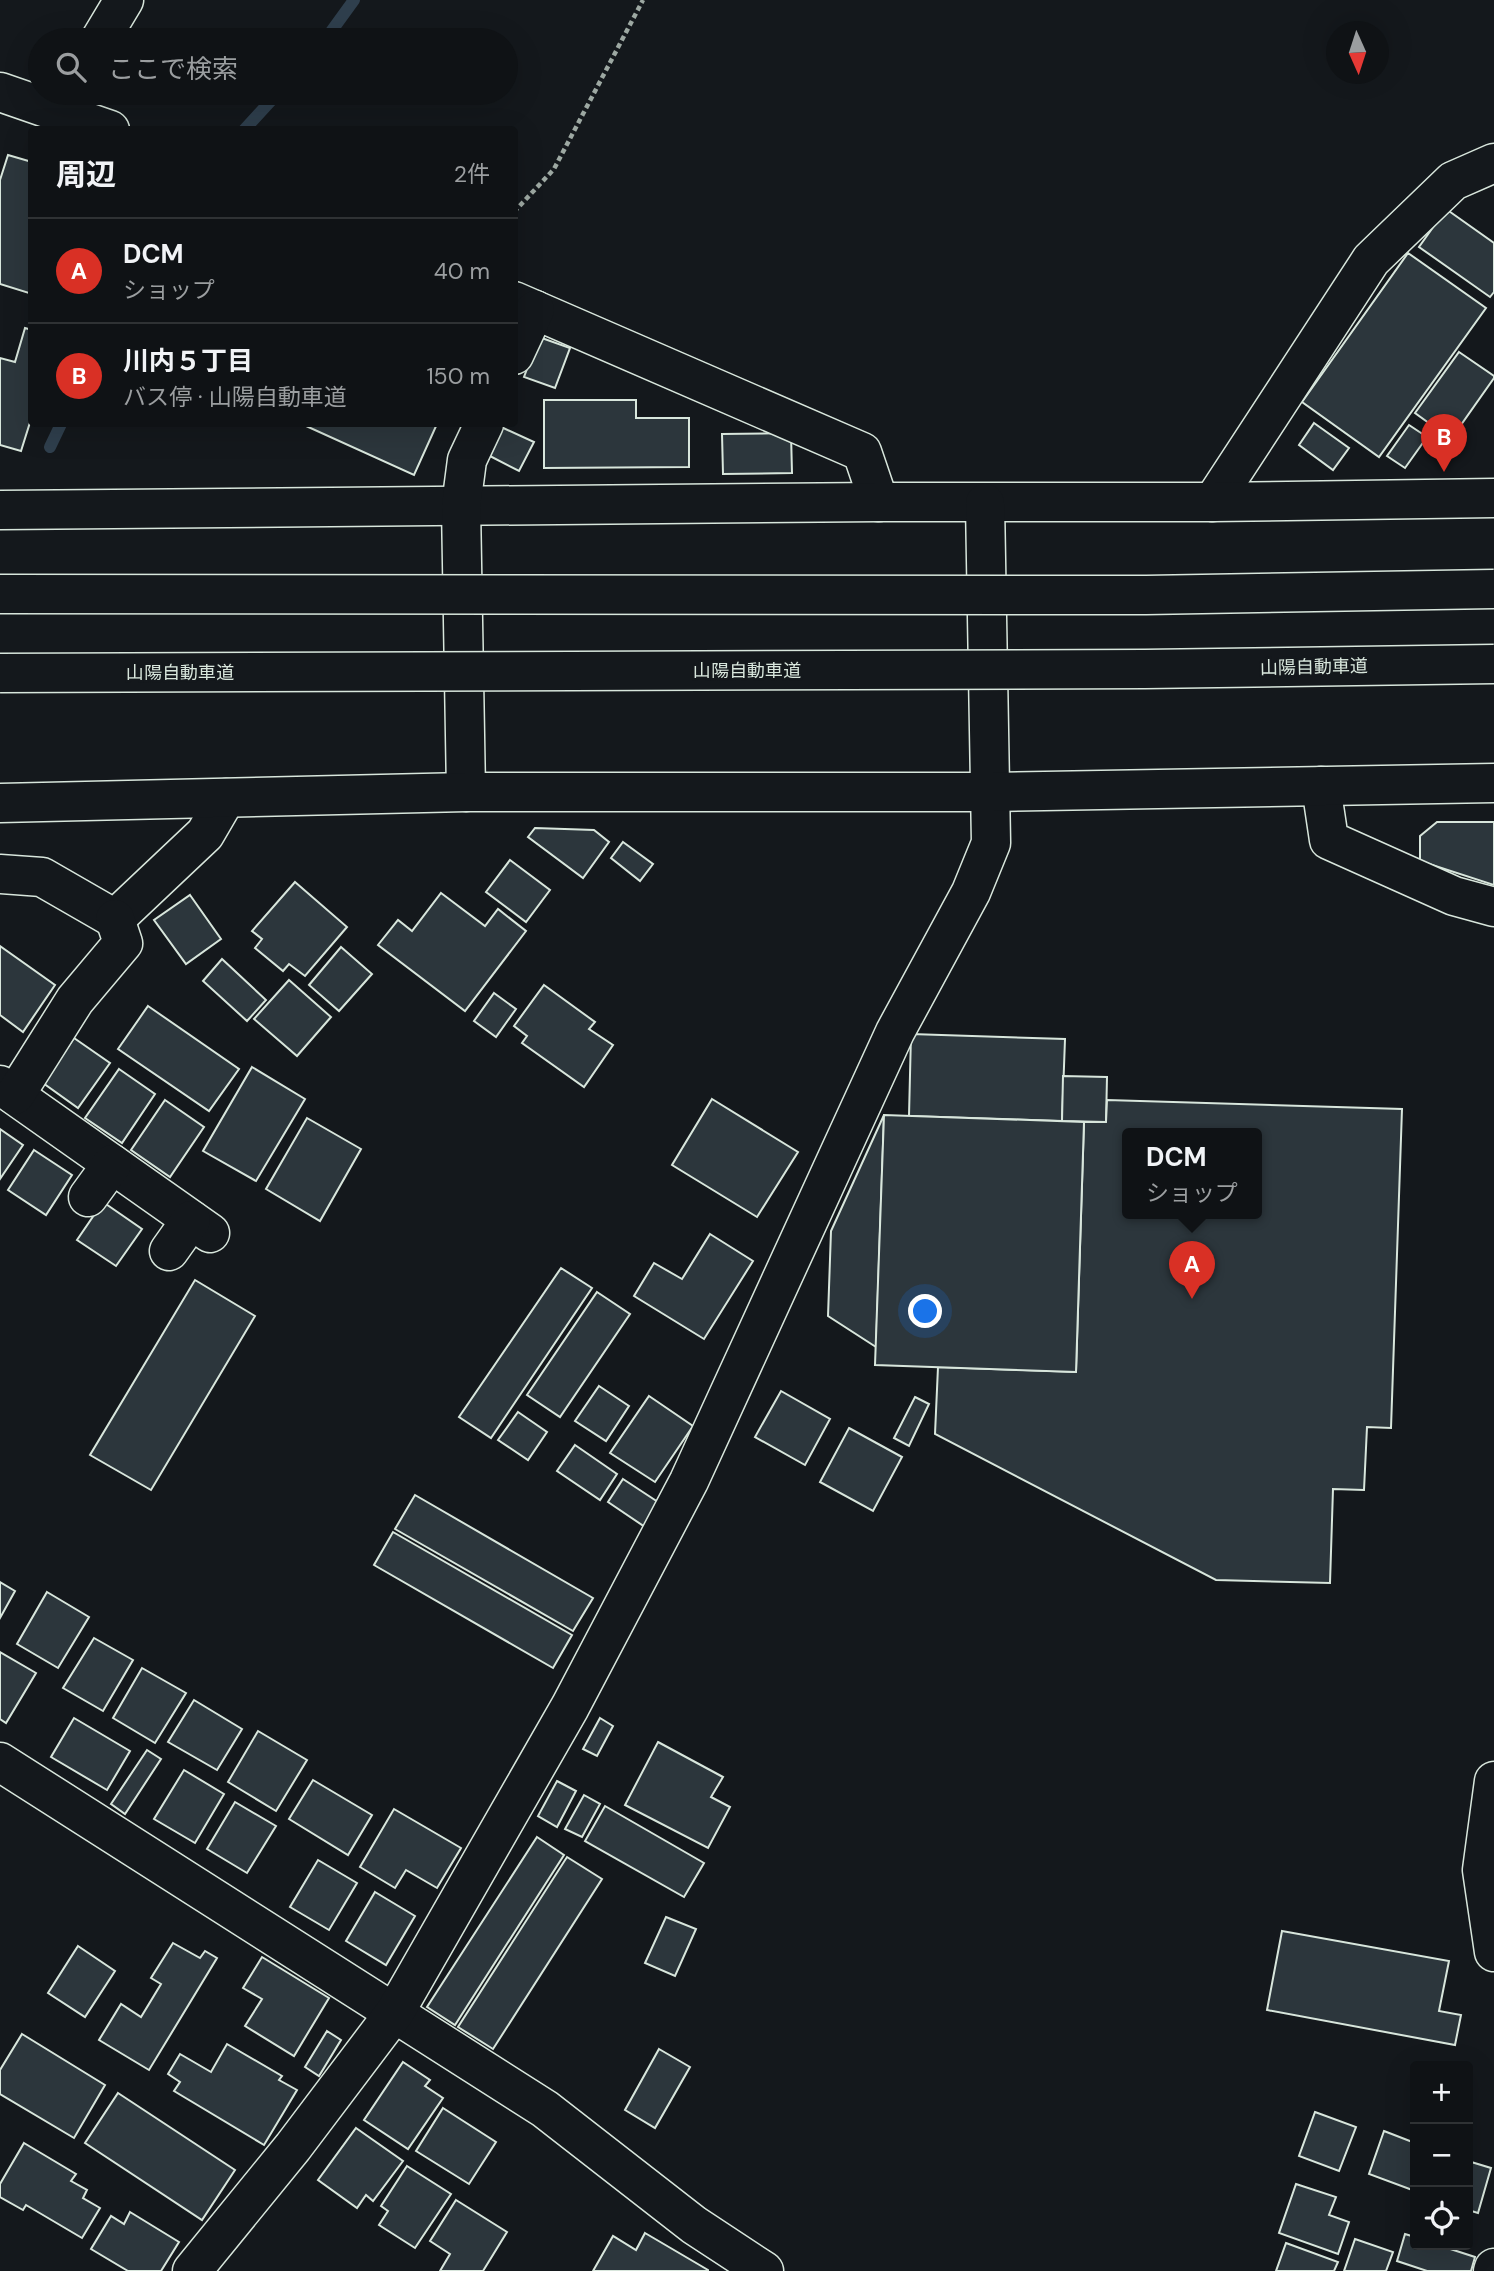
<!DOCTYPE html>
<html lang="ja">
<head>
<meta charset="utf-8">
<style>
  :root { --surface:#0f1215; --page:#1d2022; --text:#f1f3f6; --muted:#9b9ea0; --line:#2f3234; --accent:#d93025 }
  body { margin:0; font-family:"DM Sans","Noto Sans JP",sans-serif; background:var(--page); color:var(--text) }
  .controls { position:absolute; right:21px; bottom:21px; display:grid; overflow:hidden; border-radius:7px; box-shadow:0 7px 28px #0002 }
  .controls button { width:63px; height:63px; display:grid; place-items:center; padding:0; border:0; border-bottom:2px solid var(--line); background:var(--surface); color:var(--text); font:35px sans-serif }
  .compass { position:absolute; left:1326px; top:21px; width:63px; height:63px; border-radius:50%; background:var(--surface); box-shadow:0 7px 28px #0002; rotate:177deg }
  .you { position:absolute; left:926px; top:1312px; width:24px; height:24px; margin:-18px; border:5px solid #fff; border-radius:50%; background:#1a73e8; box-shadow:0 0 0 10px #1a73e833 }
  .badge { display:grid; place-items:center; width:46px; height:46px; border-radius:50%; background:var(--accent); color:#fff; font-size:23px; font-weight:700 }
  .pin { position:absolute; translate:-50% -58px; filter:drop-shadow(0 2px 4px #0008) }
  .pin::after { content:''; position:absolute; top:37px; width:24px; height:21px; background:inherit; clip-path:polygon(0 0,100% 0,50% 100%) }
  .popup { position:absolute; left:1122px; top:1128px; width:140px; height:91px; box-sizing:border-box; display:grid; place-content:center; border-radius:7px; background:var(--surface); filter:drop-shadow(0 2px 5px #0005); font-size:23px; white-space:nowrap; color:var(--muted) }
  .popup b { font-size:26px; color:var(--text) }
  .popup::after { content:''; position:absolute; left:50%; top:100%; margin-left:-14px; border:14px solid transparent; border-top-color:var(--surface) }
  .list { margin:0; padding:0; list-style:none }
  h2 { display:flex; justify-content:space-between; align-items:center; height:91px; margin:0; padding:0 28px; font-size:30px }
  h2 small { font-size:23px; font-weight:400; color:var(--muted) }
  .list li { display:grid; grid-template-columns:46px 1fr auto; gap:21px; align-items:center; box-sizing:border-box; height:105px; padding:0 28px; border-top:2px solid var(--line) }
  .list b { display:block; font-size:26px; white-space:nowrap }
  .list p { margin:0; font-size:23px; white-space:nowrap; color:var(--muted) }
  .list em { font-size:23px; font-style:normal; color:var(--muted) }
  .icon { flex:none; width:38px; height:38px; fill:none; stroke:currentColor; stroke-width:2; stroke-linecap:round; stroke-linejoin:round }
  .map { position:relative; flex:none; width:1494px; height:2271px; overflow:hidden }
  .search { position:absolute; background:var(--surface); box-shadow:0 7px 28px #0002; left:28px; top:28px; width:490px; height:77px; display:flex; align-items:center; gap:18px; box-sizing:border-box; padding:0 24px; border-radius:38px; color:var(--muted); font-size:26px }
  .panel { position:absolute; background:var(--surface); box-shadow:0 7px 28px #0002; left:28px; top:126px; width:490px; height:301px; border-radius:7px }
  .map>svg:first-child { display:block }
</style>
</head>
<body>
<div class="map">
<svg width="1494" height="2271" viewBox="0 0 1494 2271">
  <rect width="100%" height="100%" fill="#14181c"/>
  <g fill="none" stroke-linecap="round" stroke-linejoin="round">
    <g stroke="#2f3f4d" stroke-width="12">
      <path d="M325,40L354,0"/>
      <path d="M244,130L278,93"/>
      <path d="M50,447L61,424"/>
    </g>
  </g>
  <g fill="#2c363c" stroke="#d8e6dc" stroke-width="2" fill-rule="evenodd">
    <path d="M8,155L32,162V294L0,284V180Z"/>
    <path d="M1446,209L1494,243V292L1490,297L1419,247Z"/>
    <path d="M1408,253L1486,308L1379,457L1302,402Z"/>
    <path d="M25,328L32,330V416L21,451L0,445V358L15,362Z"/>
    <path d="M539,337L570,348L555,388L524,377Z"/>
    <path d="M1459,352L1494,376V378L1451,439L1415,413Z"/>
    <path d="M544,400H636V418H689V467L544,468Z"/>
    <path d="M1314,423L1349,448L1333,470L1299,445Z"/>
    <path d="M307,424H437L414,475L306,426Z"/>
    <path d="M1409,425L1427,437L1405,468L1387,456Z"/>
    <path d="M499,426L534,442L519,471L486,454Z"/>
    <path d="M791,433L792,473L723,474L722,434Z"/>
    <path d="M1437,822H1494V885L1420,861V836Z"/>
    <path d="M535,828L594,830L609,842L583,878L528,837Z"/>
    <path d="M623,842L653,864L640,881L611,858Z"/>
    <path d="M510,860L550,890L526,922L486,892Z"/>
    <path d="M295,882L347,927L305,976L289,964L283,971L255,948L262,939L252,931Z"/>
    <path d="M441,893L485,926L498,909L526,931L465,1011L378,945L398,920L412,931Z"/>
    <path d="M190,895L221,939L186,964L154,920Z"/>
    <path d="M0,946L55,985L23,1032L0,1015Z"/>
    <path d="M341,947L372,974L339,1011L309,985Z"/>
    <path d="M222,959L266,1000L247,1021L203,981Z"/>
    <path d="M289,980L331,1017L297,1056L254,1019Z"/>
    <path d="M544,985L595,1022L589,1029L613,1045L584,1087L522,1043L527,1036L514,1026Z"/>
    <path d="M494,993L516,1009L496,1037L474,1021Z"/>
    <path d="M148,1006L239,1069L209,1111L118,1049Z"/>
    <path d="M911,1034L1065,1039L1062,1121L909,1116Z"/>
    <path d="M74,1038L110,1063L78,1108L43,1083Z"/>
    <path d="M252,1067L305,1099L256,1181L203,1151Z"/>
    <path d="M119,1069L155,1094L122,1143L85,1118Z"/>
    <path d="M1063,1076L1107,1077L1106,1122L1062,1121Z"/>
    <path d="M712,1099L798,1152L757,1217L672,1165Z"/>
    <path d="M165,1100L204,1127L170,1177L131,1150Z"/>
    <path d="M1107,1100L1402,1109L1391,1428L1367,1427L1364,1490L1333,1489L1330,1583L1216,1580L935,1434L938,1367L1076,1372L1084,1122H1106ZM1127,1133H1257V1213H1127Z"/>
    <path d="M884,1115L876,1347L828,1316L831,1231Z"/>
    <path d="M884,1115L1084,1122L1076,1372L875,1365Z"/>
    <path d="M307,1118L361,1149L320,1221L266,1189Z"/>
    <path d="M0,1129L23,1145L0,1179Z"/>
    <path d="M34,1150L72,1175L46,1215L8,1190Z"/>
    <path d="M103,1202L142,1229L116,1266L77,1240Z"/>
    <path d="M710,1234L753,1261L704,1339L634,1296L654,1263L682,1279Z"/>
    <path d="M561,1268L592,1288L491,1438L459,1417Z"/>
    <path d="M195,1280L255,1316L151,1490L90,1455Z"/>
    <path d="M597,1292L630,1314L560,1417L527,1395Z"/>
    <path d="M599,1386L629,1406L606,1441L575,1421Z"/>
    <path d="M781,1391L830,1419L805,1465L755,1437Z"/>
    <path d="M649,1396L693,1426L655,1482L610,1453Z"/>
    <path d="M915,1397L929,1404L909,1446L894,1438Z"/>
    <path d="M518,1412L547,1432L528,1460L498,1440Z"/>
    <path d="M849,1428L902,1457L873,1511L820,1482Z"/>
    <path d="M575,1445L617,1474L600,1500L557,1471Z"/>
    <path d="M623,1479L661,1504L645,1527L608,1502Z"/>
    <path d="M415,1495L593,1598L573,1631L395,1529Z"/>
    <path d="M393,1532L572,1635L553,1668L374,1565Z"/>
    <path d="M0,1582L15,1591L0,1618Z"/>
    <path d="M47,1592L89,1617L58,1668L17,1644Z"/>
    <path d="M94,1638L133,1660L103,1711L63,1688Z"/>
    <path d="M0,1652L36,1673L6,1723L0,1719Z"/>
    <path d="M142,1668L186,1693L155,1743L113,1718Z"/>
    <path d="M194,1700L242,1729L217,1770L168,1742Z"/>
    <path d="M74,1718L130,1751L107,1790L51,1757Z"/>
    <path d="M600,1718L613,1726L597,1756L583,1749Z"/>
    <path d="M258,1731L307,1760L276,1811L228,1782Z"/>
    <path d="M658,1742L723,1777L711,1797L730,1807L708,1848L625,1805Z"/>
    <path d="M147,1750L161,1759L125,1814L111,1804Z"/>
    <path d="M184,1770L224,1794L195,1843L154,1819Z"/>
    <path d="M313,1780L372,1815L348,1855L289,1819Z"/>
    <path d="M557,1781L576,1791L557,1827L538,1816Z"/>
    <path d="M584,1795L600,1804L582,1837L565,1829Z"/>
    <path d="M235,1802L276,1826L247,1873L207,1849Z"/>
    <path d="M605,1806L704,1863L684,1897L585,1841Z"/>
    <path d="M394,1809L461,1848L437,1888L406,1870L395,1888L360,1867Z"/>
    <path d="M537,1837L564,1855L455,2025L427,2007Z"/>
    <path d="M567,1857L602,1879L493,2049L458,2027Z"/>
    <path d="M318,1860L357,1883L329,1930L290,1907Z"/>
    <path d="M375,1892L415,1916L386,1965L346,1941Z"/>
    <path d="M666,1917L696,1929L675,1976L645,1963Z"/>
    <path d="M1282,1931L1449,1961L1439,2011L1461,2015L1455,2045L1267,2010Z"/>
    <path d="M173,1943L200,1958L205,1951L217,1958L149,2070L99,2040L121,2004L141,2017L161,1984L151,1978Z"/>
    <path d="M78,1946L115,1971L85,2017L48,1993Z"/>
    <path d="M262,1957L329,1998L294,2056L245,2026L262,1999L243,1988Z"/>
    <path d="M327,2031L341,2040L319,2076L305,2067Z"/>
    <path d="M22,2034L105,2085L74,2138L0,2094V2070Z"/>
    <path d="M227,2044L282,2076L279,2080L297,2090L264,2145L174,2091L180,2082L168,2074L180,2054L211,2072Z"/>
    <path d="M659,2049L690,2067L655,2128L625,2110Z"/>
    <path d="M403,2062L430,2080L425,2086L443,2098L408,2149L364,2120Z"/>
    <path d="M118,2093L235,2170L202,2220L85,2143Z"/>
    <path d="M443,2108L496,2142L469,2184L416,2151Z"/>
    <path d="M1315,2112L1356,2127L1339,2171L1299,2156Z"/>
    <path d="M356,2128L403,2161L373,2201L366,2195L357,2208L318,2180Z"/>
    <path d="M1384,2131L1415,2143V2191L1369,2174Z"/>
    <path d="M24,2143L76,2174L71,2181L87,2190L83,2198L100,2208L82,2238L26,2205L23,2210L0,2197V2184Z"/>
    <path d="M1468,2161L1491,2168L1478,2213L1468,2210Z"/>
    <path d="M407,2166L451,2194L415,2248L379,2225L388,2211L381,2206Z"/>
    <path d="M1296,2184L1336,2197L1329,2215L1349,2222L1338,2254L1279,2233Z"/>
    <path d="M456,2200L507,2232L483,2271H440L450,2254L430,2241Z"/>
    <path d="M130,2212L179,2242L161,2271H128L91,2249L111,2216L124,2224Z"/>
    <path d="M645,2233L708,2270V2271H593L613,2236L636,2250Z"/>
    <path d="M1405,2234L1415,2237V2245H1438L1475,2257L1471,2271H1427L1397,2261Z"/>
    <path d="M1355,2239L1393,2252L1386,2271H1344Z"/>
    <path d="M1286,2243L1338,2262L1334,2271H1276Z"/>
  </g>
  <g fill="none" stroke-linecap="round" stroke-linejoin="round">
    <g stroke="#d8e6dc" stroke-width="41">
      <g id="street">
        <path d="M100,40L124,0"/>
        <path d="M0,92L110,130"/>
        <path d="M514,301L862,452L879,502"/>
        <path d="M514,355L535,310"/>
        <path d="M1213,502L1371,260L1453,181L1494,163"/>
        <path d="M0,510L879,502H1213L1494,498"/>
        <path d="M1321,786L1329,840L1454,896L1494,907"/>
        <path d="M466,792L461,506L467,460L484,424"/>
        <path d="M0,874L42,877L115,919L205,834L226,798"/>
        <path d="M0,1085L210,1233"/>
        <path d="M15,1095L75,1000L123,943L115,919"/>
        <path d="M88,1197L112,1164"/>
        <path d="M169,1251L191,1220"/>
        <path d="M0,1762L545,2109L694,2225L764,2271"/>
        <path d="M1494,1781L1482,1870L1494,1952"/>
        <path d="M192,2271L293,2147L395,2012L570,1707L689,1481L895,1032L971,892L991,843L985,503"/>
        <path d="M1493,2271L1494,2268"/>
      </g>
    </g>
    <g stroke="#d8e6dc" stroke-width="41">
      <path id="secondary" d="M0,803L466,792H992L1494,783"/>
    </g>
    <path stroke="#9da8a2" stroke-width="4.5" stroke-dasharray="5 3.5" stroke-linecap="butt" d="M514,212L554,169L643,0"/>
    <use href="#street" stroke="#14181c" stroke-width="38"/>
    <use href="#secondary" stroke="#14181c" stroke-width="38"/>
    <g stroke="#d8e6dc" stroke-width="41" stroke-linecap="butt">
      <g id="highway-bridge">
        <path d="M0,594L1146,595L1494,589"/>
        <path d="M0,673L1145,669L1494,664"/>
      </g>
    </g>
    <use href="#highway-bridge" stroke="#14181c" stroke-width="38"/>
  </g>
  <g text-anchor="middle" stroke-width="5" stroke-linejoin="round" paint-order="stroke">
    <g font-size="18" fill="#d8e6dc" stroke="#14181c">
      <text transform="translate(1314 667) rotate(-1)" y="6">山陽自動車道</text>
      <text x="747" y="677">山陽自動車道</text>
      <text x="180" y="679">山陽自動車道</text>
    </g>
  </g>
</svg>
<div class="controls">
<button>+</button>
<button>−</button>
<button><svg class="icon" aria-label="locate" viewBox="0 0 24 24"><circle cx="12" cy="12" r="6"/><path d="M12 2v4M12 18v4M2 12h4M18 12h4"/></svg></button>
</div>
<svg class="compass" viewBox="-18 -18 36 36"><path d="M0-13l5 13h-10z" fill="#e53935"/><path d="M0 13l5-13h-10z" fill="#9b9ea0"/></svg>
<div class="you"></div>
<div class="pin badge" style="left:1192px;top:1299px">A</div>
<div class="popup"><b>DCM</b>ショップ</div>
<div class="pin badge" style="left:1444px;top:472px">B</div>
<div class="search"><svg class="icon" aria-label="search" viewBox="0 0 24 24"><circle cx="10" cy="10" r="6"/><path d="M15 15l6 6"/></svg>ここで検索</div>
<section class="panel">
<h2>周辺<small>2件</small></h2>
<ul class="list">
<li><span class="badge">A</span><div><b>DCM</b><p>ショップ</p></div><em>40 m</em></li>
<li><span class="badge">B</span><div><b>川内５丁目</b><p>バス停 · 山陽自動車道</p></div><em>150 m</em></li>
</ul>
</section>
</div>
</body>
</html>
